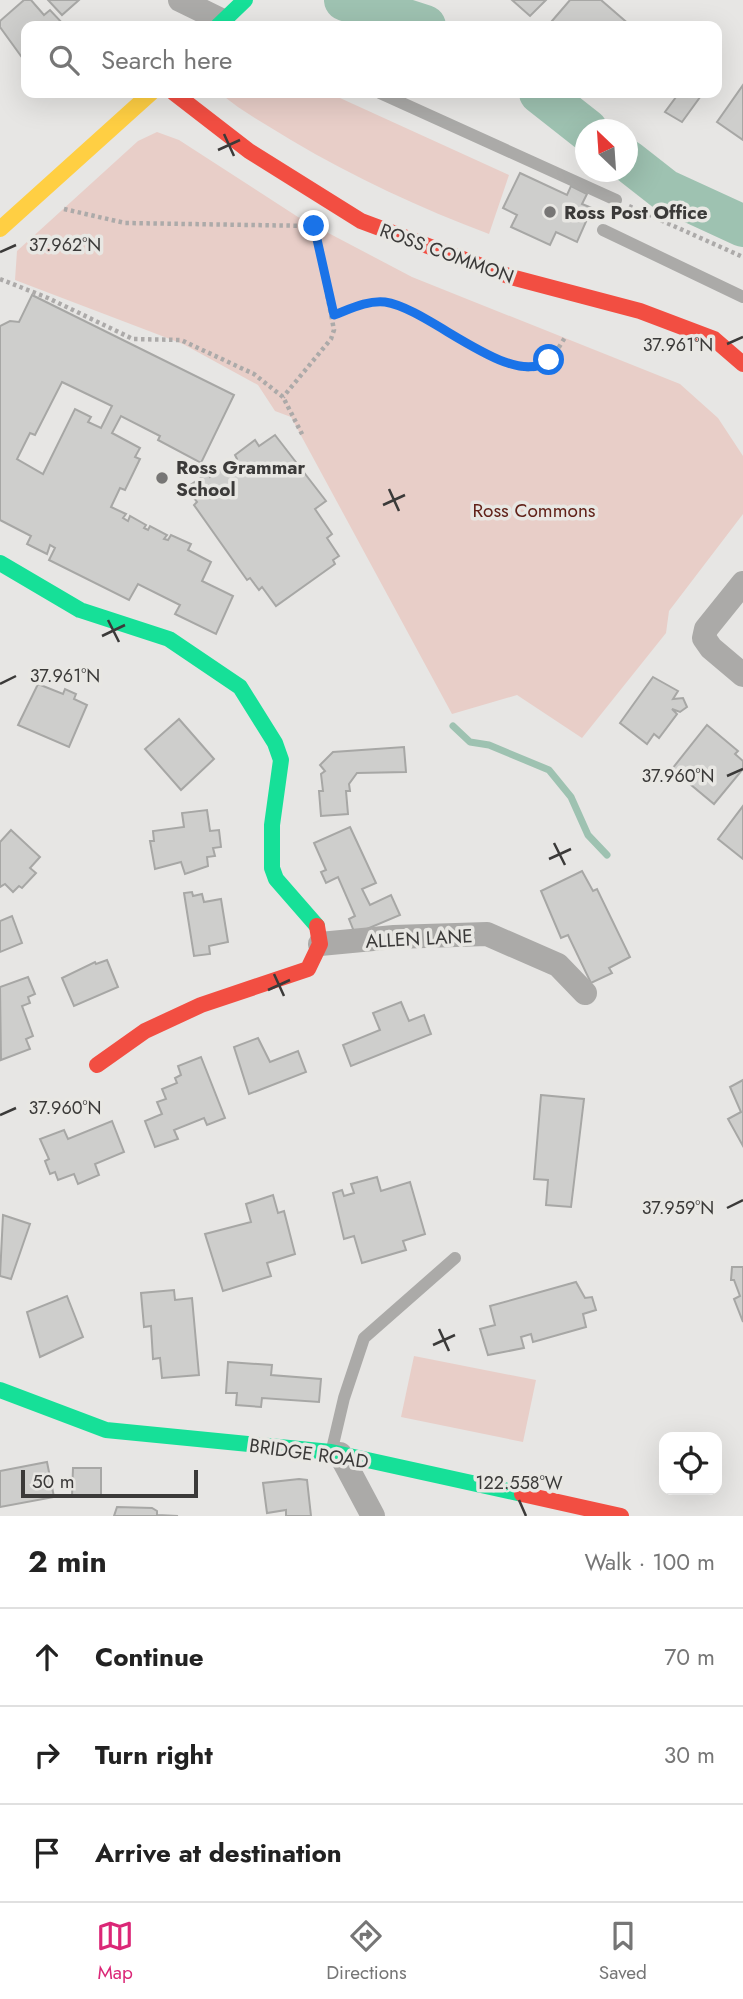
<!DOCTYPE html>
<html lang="en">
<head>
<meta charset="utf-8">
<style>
  :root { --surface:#fff; --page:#f6f6f6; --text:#222; --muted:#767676; --line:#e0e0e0; --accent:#db2777 }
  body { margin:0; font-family:Jost,sans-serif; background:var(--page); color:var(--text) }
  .controls { position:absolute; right:21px; bottom:21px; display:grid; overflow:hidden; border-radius:14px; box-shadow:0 7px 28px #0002 }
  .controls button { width:63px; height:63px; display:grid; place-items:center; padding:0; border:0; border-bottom:2px solid var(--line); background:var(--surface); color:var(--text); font:35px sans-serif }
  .compass { position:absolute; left:575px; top:119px; width:63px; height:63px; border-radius:50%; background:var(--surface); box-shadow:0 7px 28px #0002; rotate:335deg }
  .scale { position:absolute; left:21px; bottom:18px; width:177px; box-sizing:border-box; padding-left:7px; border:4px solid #3b3a39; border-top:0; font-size:19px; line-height:24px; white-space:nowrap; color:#3b3a39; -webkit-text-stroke:5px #e8e7e3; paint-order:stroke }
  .stop { position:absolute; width:21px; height:21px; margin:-16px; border:5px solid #1a73e8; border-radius:50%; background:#fff }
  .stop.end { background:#1a73e8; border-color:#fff; box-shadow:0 2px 7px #0008 }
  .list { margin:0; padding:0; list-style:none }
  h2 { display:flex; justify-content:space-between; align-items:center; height:91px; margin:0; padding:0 28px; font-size:30px }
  h2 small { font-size:23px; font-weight:400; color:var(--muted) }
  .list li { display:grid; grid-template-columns:46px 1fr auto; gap:21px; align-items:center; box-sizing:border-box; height:98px; padding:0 28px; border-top:2px solid var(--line) }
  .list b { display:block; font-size:26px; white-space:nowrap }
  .list em { font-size:23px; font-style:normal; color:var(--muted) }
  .icon { flex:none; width:38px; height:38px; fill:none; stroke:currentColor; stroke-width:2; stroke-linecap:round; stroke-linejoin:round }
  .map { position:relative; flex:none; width:743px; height:1516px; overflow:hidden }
  .search { position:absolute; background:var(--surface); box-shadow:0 7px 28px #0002; left:21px; right:21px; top:21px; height:77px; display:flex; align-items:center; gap:18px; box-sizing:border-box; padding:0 24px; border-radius:14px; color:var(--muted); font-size:26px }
  .sheet { height:385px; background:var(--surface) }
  nav { display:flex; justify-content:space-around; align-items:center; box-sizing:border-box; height:98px; border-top:2px solid var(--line); background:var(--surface); font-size:19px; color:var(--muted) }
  nav a { display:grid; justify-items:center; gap:4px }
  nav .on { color:var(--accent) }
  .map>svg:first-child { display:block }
</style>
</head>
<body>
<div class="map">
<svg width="743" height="1516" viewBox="0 0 743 1516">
  <rect width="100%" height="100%" fill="#e7e6e4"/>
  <g fill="#e8cec8">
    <path d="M220,93H329L509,175L489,234C420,208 355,178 291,140C267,125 242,112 220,93Z"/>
    <path d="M157,132L179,140L298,217L412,277L680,384L718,418L743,456V514L669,611L666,633L582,738L517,695L452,714L291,417L275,411L258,385L183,344L15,280L17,251L138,141Z"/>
    <path d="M414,1356L536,1380L523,1442L401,1417Z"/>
  </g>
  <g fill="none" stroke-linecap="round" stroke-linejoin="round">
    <path stroke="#9ec2b1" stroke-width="7" d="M453,726L470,742L489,745L549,770L571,797L588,835L607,855"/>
    <g stroke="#9ec2b1" stroke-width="42">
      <path d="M345,0L425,26"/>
      <path d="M540,93L587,130"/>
      <path d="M628,161L665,190L743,226"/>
    </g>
  </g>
  <g fill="#cececc" stroke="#a7a7a5" stroke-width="2" fill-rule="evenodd">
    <path d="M24,0H31L44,15L50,10L65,26H26V63L0,27V21Z"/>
    <path d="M48,0H79L62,15Z"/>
    <path d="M512,0H546L530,16Z"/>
    <path d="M570,0H601L631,26H558L552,21Z"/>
    <path d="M743,85V140L717,122Z"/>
    <path d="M679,93H703L682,122L665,112Z"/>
    <path d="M520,173L567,195L571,186L587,194L582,204L592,208L577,242L556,232L550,245L511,227L517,215L503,208Z"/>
    <path d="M32,295L234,395L201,463L158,440L160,436L121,416L112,433L140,448L135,457L140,459L125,490L120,488L111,507L126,514L123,518L128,521L130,516L146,525L144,528L148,530L150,526L167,535L164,539L168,540L171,535L191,544L188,550L211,562L202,581L233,596L216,634L175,614L180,605L138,584L129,600L49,560L55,548L50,545L47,554L27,544L31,536L0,520V326L10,321L19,322ZM62,382L112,406L101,428L88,422L91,417L75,409L43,474L17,459L30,433L35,435Z"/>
    <path d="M275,435L326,501L315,509L332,534L327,538L339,556L333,560L335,564L276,606L262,587L259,590L250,578L247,580L194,505L197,502L186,488L208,473L210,477L237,459L235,455L255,440L259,446Z"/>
    <path d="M653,677L678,691L673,699L683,698L687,707L680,712L672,709L677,714L659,738L654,734L647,744L620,723Z"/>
    <path d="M38,684L63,694L65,689L76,694L74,699L87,705L69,747L18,725Z"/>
    <path d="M179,719L214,759L181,790L145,749Z"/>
    <path d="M707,725L738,751L735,754L743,761V769L714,804L672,769Z"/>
    <path d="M404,747L406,772L357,773L349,784L350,791H346L348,814L321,816L319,791H323L321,774L325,771L320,765L333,752Z"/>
    <path d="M743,806V859L718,839Z"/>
    <path d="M207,810L210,831L219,830L221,847L213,848L215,856L207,857L208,866L185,874L181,862L155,869L150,841H154L153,831L184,827L182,813Z"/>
    <path d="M350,827L376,883L362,889L370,905L391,895L400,915L355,934L349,919L355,916L338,877L326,883L321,872L326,870L314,843Z"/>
    <path d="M11,830L40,857L30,868L36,873L22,888L19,886L13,892L5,884L0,887V842Z"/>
    <path d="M582,871L593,891L597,889L630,957L609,968L612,973L591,983L568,935L561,938L541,891Z"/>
    <path d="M192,892L193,896L202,894L204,902L221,899L228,942L209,946L210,954L194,956L184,893Z"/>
    <path d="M12,916L22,943L0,952V921Z"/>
    <path d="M107,960L118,987L74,1006L62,978L95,962L96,964Z"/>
    <path d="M28,977L35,994L28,997L30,1003L22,1006L33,1036L26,1039L30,1049L1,1060L0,987Z"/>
    <path d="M401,1002L409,1021L424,1015L431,1034L351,1066L343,1045L380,1030L373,1013Z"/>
    <path d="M258,1038L270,1062L298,1051L306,1072L249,1094L234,1047Z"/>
    <path d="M201,1057L225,1118L207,1125L204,1118L174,1130L178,1139L155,1147L145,1121L162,1114L157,1102L166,1099L162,1089L177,1083L175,1078L181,1075L178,1066Z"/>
    <path d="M743,1080V1146L728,1119L741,1112L730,1087Z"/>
    <path d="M541,1095L584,1099L571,1207L546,1205L548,1180L534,1179Z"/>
    <path d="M112,1121L124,1152L95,1164L99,1175L78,1184L74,1174L58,1180L55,1172L50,1174L45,1161L49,1159L40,1139L64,1130L68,1139Z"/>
    <path d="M377,1177L381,1191L410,1182L425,1234L403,1241L406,1250L362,1263L354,1236L344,1239L333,1193L342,1190L344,1196L354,1193L351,1184Z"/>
    <path d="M273,1195L278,1213L284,1211L295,1254L267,1263L271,1276L223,1291L205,1234L251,1222L246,1204Z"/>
    <path d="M3,1215L30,1224L11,1279L0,1276Z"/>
    <path d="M732,1267H743V1322L734,1299L740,1296L734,1280H731Z"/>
    <path d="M576,1282L585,1298L592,1297L596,1310L583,1314L586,1327L533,1342L531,1334L521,1337L524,1348L488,1355L480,1329L495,1325L490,1306Z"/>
    <path d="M174,1290L175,1300L192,1298L199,1375L162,1378L160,1358L153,1359L151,1326L144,1327L141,1293Z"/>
    <path d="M67,1296L83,1337L40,1357L27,1312Z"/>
    <path d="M228,1362L272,1365L271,1375L321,1379L319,1402L262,1398L261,1407L236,1405L237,1393H226Z"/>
    <path d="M47,1462L54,1497L0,1507V1471Z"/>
    <path d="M73,1468H101V1497H72Z"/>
    <path d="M299,1479L307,1480L311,1516H286V1510L267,1513L263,1483Z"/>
    <path d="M117,1507L152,1508L157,1511V1515L178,1516H114Z"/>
  </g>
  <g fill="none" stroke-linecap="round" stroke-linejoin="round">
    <g stroke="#acaaa9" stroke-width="4.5" stroke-dasharray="3.5 3.5" stroke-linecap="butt">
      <path d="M629,206L743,257"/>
      <path d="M64,209L125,223L314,226L334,330L331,339L283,397"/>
      <path d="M0,279L48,298L133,339L181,340L254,374L283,397L303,436"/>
      <path d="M334,315C350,309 369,299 386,302C426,309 505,379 538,368C551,364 559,346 566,336"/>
    </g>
    <g stroke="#abaaa8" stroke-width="12">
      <path d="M380,93L616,200"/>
      <path d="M603,230L743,297"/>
      <path d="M332,1449L344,1398L364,1338L455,1258"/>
    </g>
    <g stroke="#abaaa8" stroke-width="24">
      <path d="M180,0L223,21"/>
      <path d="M743,583L706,629L704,638L711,648L743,675"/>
      <path d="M320,944L394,937L487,934L558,965L585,993"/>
      <path d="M340,1454L373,1516"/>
    </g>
    <g stroke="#16e098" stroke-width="16">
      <path d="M218,26L245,0"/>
      <path d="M0,563L80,610L169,639L240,687L275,743L281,760L272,825V868L276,879L317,926"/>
      <path d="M0,1390L106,1430L331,1452L522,1494"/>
    </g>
    <path stroke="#ffcf43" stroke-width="16" d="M0,229L151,93"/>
    <g stroke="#f24e42" stroke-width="16">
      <path d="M174,93L249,151L361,221L511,277L640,311L714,339L743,364"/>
      <path d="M97,1065L145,1031L201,1005L308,969L320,944L317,926"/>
      <path d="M522,1494L621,1516"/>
    </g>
  </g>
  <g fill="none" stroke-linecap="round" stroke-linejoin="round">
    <path stroke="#1a73e8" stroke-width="9" d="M314,226L334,315C350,309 368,300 385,302C429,308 512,391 549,360"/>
  </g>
  <path fill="none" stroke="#3b3a39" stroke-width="2.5" d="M224,134L234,156M218,150L240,140M0,252L16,245M727,344L743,337M389,489L399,511M383,505L405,495M108,620L119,642M102,636L125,625M0,684L16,676M727,776L743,769M554,843L565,865M549,859L571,849M274,974L284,996M268,990L290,980M0,1115L16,1108M727,1208L743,1200M439,1329L449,1351M433,1345L455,1335M519,1500L526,1516"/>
  <g fill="#777675" stroke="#e8e7e3" stroke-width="2.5">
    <circle cx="550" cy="212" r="7"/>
    <circle cx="162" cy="478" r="7"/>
  </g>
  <g text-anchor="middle" stroke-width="7" stroke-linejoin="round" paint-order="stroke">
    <g font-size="19" font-weight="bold" fill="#3b3a39" stroke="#e8e7e3" text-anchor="start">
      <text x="564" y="219">Ross Post Office</text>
      <text x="176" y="474">Ross Grammar<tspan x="176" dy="22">School</tspan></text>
    </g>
    <g font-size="19" fill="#3b3a39" stroke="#e8e7e3">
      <text transform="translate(447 253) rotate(20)" y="7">ROSS COMMON</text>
      <text transform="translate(419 938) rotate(-3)" y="7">ALLEN LANE</text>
      <text transform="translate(309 1453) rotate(8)" y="7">BRIDGE ROAD</text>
    </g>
    <g font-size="19" fill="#612219" stroke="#e8e7e3">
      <text x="534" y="517">Ross Commons</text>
    </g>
  </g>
  <g font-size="18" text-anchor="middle" fill="#3b3a39" stroke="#e8e7e3" stroke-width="7" stroke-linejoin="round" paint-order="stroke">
    <text x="65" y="251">37.962°N</text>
    <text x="678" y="351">37.961°N</text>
    <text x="65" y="682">37.961°N</text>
    <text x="678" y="782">37.960°N</text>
    <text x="65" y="1114">37.960°N</text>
    <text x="678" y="1214">37.959°N</text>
    <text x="519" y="1489">122.558°W</text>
  </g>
</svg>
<div class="controls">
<button><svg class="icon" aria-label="locate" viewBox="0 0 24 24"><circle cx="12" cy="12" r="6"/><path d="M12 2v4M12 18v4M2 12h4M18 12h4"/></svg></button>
</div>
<svg class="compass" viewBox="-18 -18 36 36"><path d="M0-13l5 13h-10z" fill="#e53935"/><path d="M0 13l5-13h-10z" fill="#767676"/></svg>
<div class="scale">50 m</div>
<div class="stop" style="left:549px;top:360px"></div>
<div class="stop end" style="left:314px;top:226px"></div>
<div class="search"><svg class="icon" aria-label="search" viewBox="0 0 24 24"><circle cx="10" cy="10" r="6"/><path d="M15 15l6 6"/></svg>Search here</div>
</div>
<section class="sheet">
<h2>2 min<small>Walk · 100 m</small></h2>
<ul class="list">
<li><svg class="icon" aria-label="ahead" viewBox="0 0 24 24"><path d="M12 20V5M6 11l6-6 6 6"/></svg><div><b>Continue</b></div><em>70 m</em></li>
<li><svg class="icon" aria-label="right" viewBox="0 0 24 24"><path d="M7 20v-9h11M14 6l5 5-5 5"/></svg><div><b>Turn right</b></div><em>30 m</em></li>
<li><svg class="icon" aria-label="arrive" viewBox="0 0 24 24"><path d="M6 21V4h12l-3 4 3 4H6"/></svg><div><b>Arrive at destination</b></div></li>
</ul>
</section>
<nav>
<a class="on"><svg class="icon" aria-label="map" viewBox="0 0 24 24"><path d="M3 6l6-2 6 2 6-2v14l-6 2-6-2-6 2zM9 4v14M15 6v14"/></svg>Map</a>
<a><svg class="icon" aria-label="directions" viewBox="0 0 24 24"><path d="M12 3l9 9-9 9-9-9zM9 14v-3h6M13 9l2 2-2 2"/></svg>Directions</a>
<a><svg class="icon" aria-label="saved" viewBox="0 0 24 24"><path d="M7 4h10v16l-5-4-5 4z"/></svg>Saved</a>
</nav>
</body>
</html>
